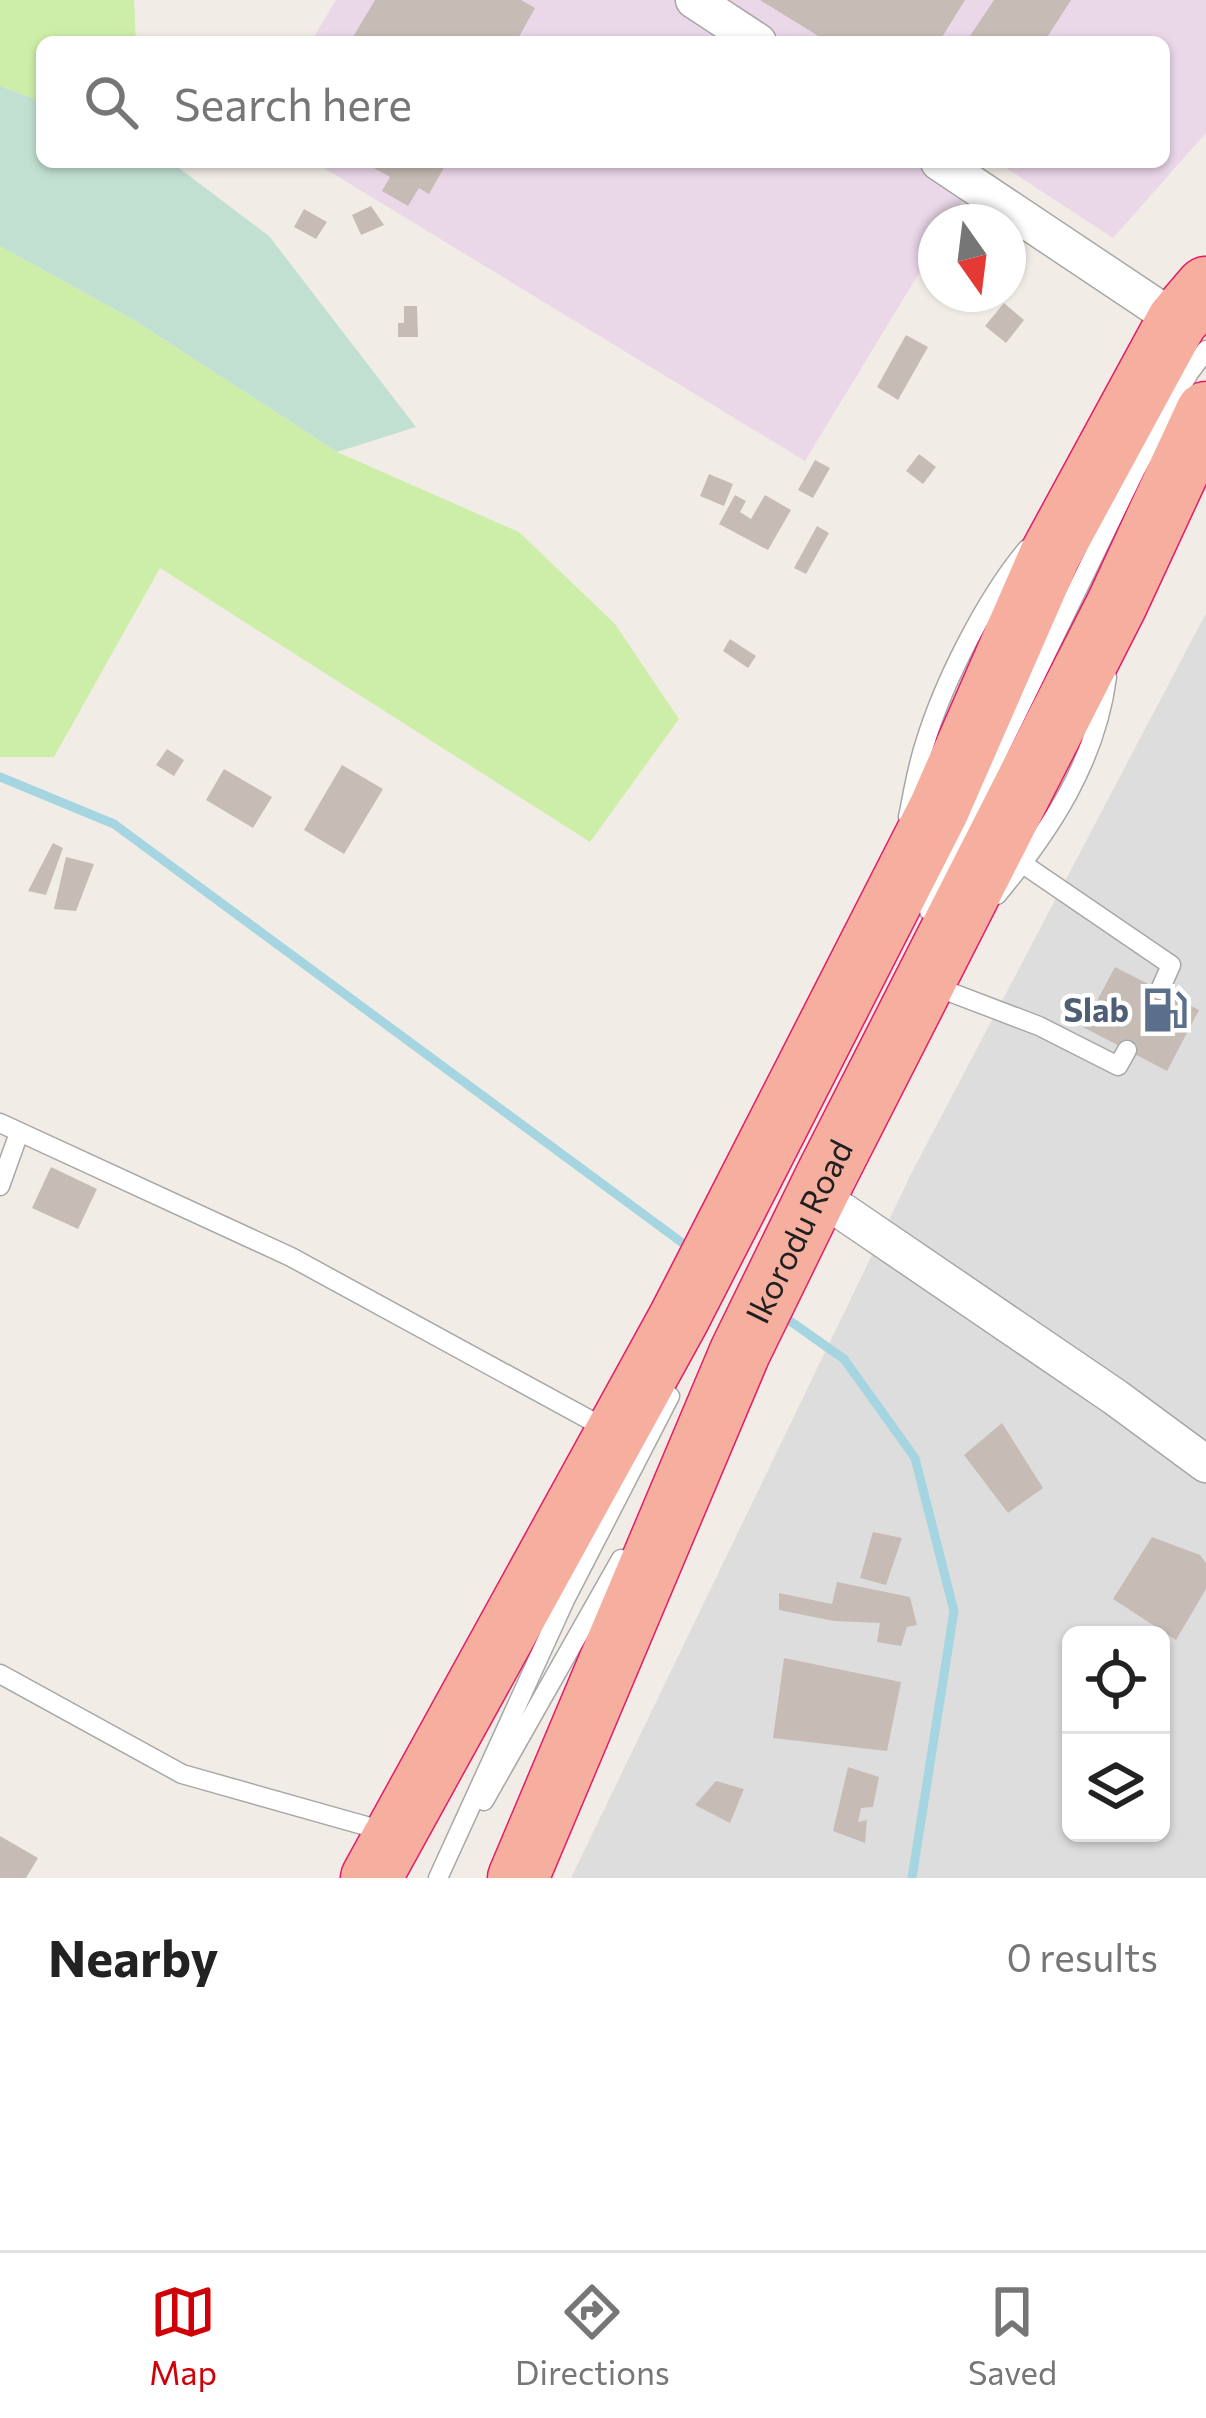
<!DOCTYPE html>
<html lang="en">
<head>
<meta charset="utf-8">
<style>
  :root { --surface:#fff; --page:#f6f6f6; --text:#222; --muted:#767676; --line:#e0e0e0; --accent:#d00008 }
  body { margin:0; font-family:Commissioner,sans-serif; background:var(--page); color:var(--text) }
  .controls { position:absolute; right:36px; bottom:36px; display:grid; overflow:hidden; border-radius:18px; box-shadow:0 3px 9px #0004 }
  .controls button { width:108px; height:108px; display:grid; place-items:center; padding:0; border:0; border-bottom:3px solid var(--line); background:var(--surface); color:var(--text); font:60px sans-serif }
  .compass { position:absolute; left:918px; top:204px; width:108px; height:108px; border-radius:50%; background:var(--surface); box-shadow:0 3px 9px #0004; rotate:166deg }
  .list { margin:0; padding:0; list-style:none }
  h2 { display:flex; justify-content:space-between; align-items:center; height:156px; margin:0; padding:0 48px; font-size:51px }
  h2 small { font-size:39px; font-weight:400; color:var(--muted) }
  .icon { flex:none; width:66px; height:66px; fill:none; stroke:currentColor; stroke-width:2; stroke-linecap:round; stroke-linejoin:round }
  .map { position:relative; flex:none; width:1206px; height:1878px; overflow:hidden }
  .search { position:absolute; background:var(--surface); box-shadow:0 3px 9px #0004; left:36px; right:36px; top:36px; height:132px; display:flex; align-items:center; gap:30px; box-sizing:border-box; padding:0 42px; border-radius:18px; color:var(--muted); font-size:45px }
  .sheet { height:372px; background:var(--surface) }
  nav { display:flex; justify-content:space-around; align-items:center; box-sizing:border-box; height:168px; border-top:3px solid var(--line); background:var(--surface); font-size:33px; color:var(--muted) }
  nav a { display:grid; justify-items:center; gap:6px }
  nav .on { color:var(--accent) }
  .map>svg:first-child { display:block }
</style>
</head>
<body>
<div class="map">
<svg width="1206" height="1878" viewBox="0 0 1206 1878">
  <rect width="100%" height="100%" fill="#f1ede6"/>
  <path fill="#dedddd" fill-rule="evenodd" d="M1206,613V1878H571L913,1170ZM1071,1635H1161V1833H1071Z"/>
  <g fill="#ead7e8">
    <path d="M336,0H1206V133L1113,238L997,162H1164V42H311Z"/>
    <path d="M314,162H986L950,222H936V245L805,461Z"/>
  </g>
  <g fill="#cdeea9">
    <path d="M0,0H134L136,42H42V102L0,86Z"/>
    <path d="M0,246L134,320L337,452L519,532L615,624L679,719L590,842L160,568L54,757H0Z"/>
  </g>
  <path fill="#c2e0d1" d="M0,86L42,102V162H171L269,236L416,427L337,452L134,320L0,246Z"/>
  <g fill="none" stroke-linecap="round" stroke-linejoin="round">
    <g stroke="#a4d5e1" stroke-width="9">
      <path d="M0,777L114,824L692,1250"/>
      <path d="M783,1316L844,1359L915,1458L954,1611L912,1878"/>
    </g>
  </g>
  <g fill="#c6bcb5">
    <path d="M375,0H521L535,8L516,42H350Z"/>
    <path d="M760,0H965L939,42H828Z"/>
    <path d="M994,0H1071L1044,42H966Z"/>
    <path d="M363,162H447L429,194L419,188L408,206L382,191L390,177Z"/>
    <path d="M371,206L384,225L361,235L352,215Z"/>
    <path d="M304,209L327,222L316,239L294,227Z"/>
    <path d="M1004,303L1024,320L1006,343L985,326Z"/>
    <path d="M404,306H417L418,337H398V323H404Z"/>
    <path d="M906,335L928,347L898,400L877,387Z"/>
    <path d="M919,454L936,467L923,484L906,471Z"/>
    <path d="M815,460L830,468L813,498L798,490Z"/>
    <path d="M709,474L733,484L724,506L700,496Z"/>
    <path d="M735,495L746,501L740,512L751,519L765,495L791,510L768,550L719,524Z"/>
    <path d="M817,526L829,533L806,574L794,568Z"/>
    <path d="M730,639L756,656L748,668L723,651Z"/>
    <path d="M167,749L184,760L174,776L156,765Z"/>
    <path d="M342,765L383,789L344,854L304,830Z"/>
    <path d="M224,769L272,797L253,828L206,800Z"/>
    <path d="M53,843L63,848L46,895L28,891Z"/>
    <path d="M66,857L94,864L76,911L54,909Z"/>
    <path d="M1115,967L1199,1010L1167,1071L1083,1027Z"/>
    <path d="M51,1167L97,1189L78,1229L32,1208Z"/>
    <path d="M1002,1423L1043,1488L1008,1513L964,1455Z"/>
    <path d="M873,1532L902,1538L886,1585L860,1578Z"/>
    <path d="M1152,1537L1200,1555L1206,1563V1589L1176,1640L1113,1599Z"/>
    <path d="M837,1582L910,1597L917,1625L907,1627L901,1646L877,1642L880,1623L834,1621L779,1610V1593L832,1604Z"/>
    <path d="M784,1658L901,1682L887,1751L773,1738Z"/>
    <path d="M848,1767L879,1777L873,1807L861,1808L858,1822L867,1820L865,1843L833,1831Z"/>
    <path d="M716,1781L744,1789L730,1823L695,1805Z"/>
    <path d="M0,1836L38,1858L26,1878H0Z"/>
  </g>
  <g fill="none" stroke-linecap="round" stroke-linejoin="round">
    <g stroke="#a7a7a7" stroke-width="21">
      <g id="service">
        <path d="M967,816L1135,471L1189,373L1206,350"/>
        <path d="M908,817C913,793 917,767 925,743C944,681 986,598 1027,549"/>
        <path d="M1023,864L1171,965L1160,990"/>
        <path d="M997,895C1050,831 1096,762 1107,677"/>
        <path d="M929,911L970,810"/>
        <path d="M947,991L1039,1026L1118,1066L1127,1050"/>
        <path d="M0,1123L291,1257L601,1426"/>
        <path d="M0,1186L19,1133"/>
        <path d="M0,1674L182,1774L384,1831"/>
        <path d="M484,1801L621,1559"/>
        <path d="M438,1878L565,1600L670,1396"/>
      </g>
    </g>
    <g stroke="#a7a7a7" stroke-width="39">
      <g id="minor">
        <path d="M694,0L758,42"/>
        <path d="M939,162L1177,321"/>
        <path d="M842,1211L1115,1397L1206,1464"/>
      </g>
    </g>
    <g stroke="#e51c69" stroke-width="63">
      <g id="trunk">
        <path d="M371,1878L679,1318L737,1205L939,809L1050,555L1177,321L1206,287"/>
        <path id="s1" d="M518,1878L740,1352L826,1176L1117,604L1206,412"/>
      </g>
    </g>
    <use href="#service" stroke="#fff" stroke-width="18"/>
    <use href="#minor" stroke="#fff" stroke-width="36"/>
    <use href="#trunk" stroke="#f6ae9e" stroke-width="60"/>
  </g>
  <defs>
    <g id="fuel-bare" transform="scale(3.6)"><path d="M-5.5-6h7V0h2V4h1.3V-2.5L3-4.5l.8-.8L6-3V5H2.5V1h-1V6h-7ZM-4.2-4.7v3.2H.2V-4.7Z" fill="#5c6f8a" stroke="#fff" stroke-width="2.5" paint-order="stroke"/></g>
  </defs>
  <g fill-rule="evenodd">
    <use href="#fuel-bare" x="1165" y="1010"/>
  </g>
  <g text-anchor="middle" stroke-width="9" stroke-linejoin="round" paint-order="stroke">
    <g font-size="33" font-weight="bold" fill="#4e5e75" stroke="#fff" text-anchor="end">
      <text x="1129" y="1022">Slab</text>
    </g>
    <g font-size="33" fill="#202020" stroke="#fff">
      <text dy="12" stroke="none"><textPath href="#s1" startOffset="705">Ikorodu Road</textPath></text>
    </g>
  </g>
</svg>
<div class="controls">
<button><svg class="icon" aria-label="locate" viewBox="0 0 24 24"><circle cx="12" cy="12" r="6"/><path d="M12 2v4M12 18v4M2 12h4M18 12h4"/></svg></button>
<button><svg class="icon" aria-label="layers" viewBox="0 0 24 24"><path d="M12 4l9 5-9 5-9-5zM3 14l9 5 9-5"/></svg></button>
</div>
<svg class="compass" viewBox="-18 -18 36 36"><path d="M0-13l5 13h-10z" fill="#e53935"/><path d="M0 13l5-13h-10z" fill="#767676"/></svg>
<div class="search"><svg class="icon" aria-label="search" viewBox="0 0 24 24"><circle cx="10" cy="10" r="6"/><path d="M15 15l6 6"/></svg>Search here</div>
</div>
<section class="sheet">
<h2>Nearby<small>0 results</small></h2>
<ul class="list">
</ul>
</section>
<nav>
<a class="on"><svg class="icon" aria-label="map" viewBox="0 0 24 24"><path d="M3 6l6-2 6 2 6-2v14l-6 2-6-2-6 2zM9 4v14M15 6v14"/></svg>Map</a>
<a><svg class="icon" aria-label="directions" viewBox="0 0 24 24"><path d="M12 3l9 9-9 9-9-9zM9 14v-3h6M13 9l2 2-2 2"/></svg>Directions</a>
<a><svg class="icon" aria-label="saved" viewBox="0 0 24 24"><path d="M7 4h10v16l-5-4-5 4z"/></svg>Saved</a>
</nav>
</body>
</html>
